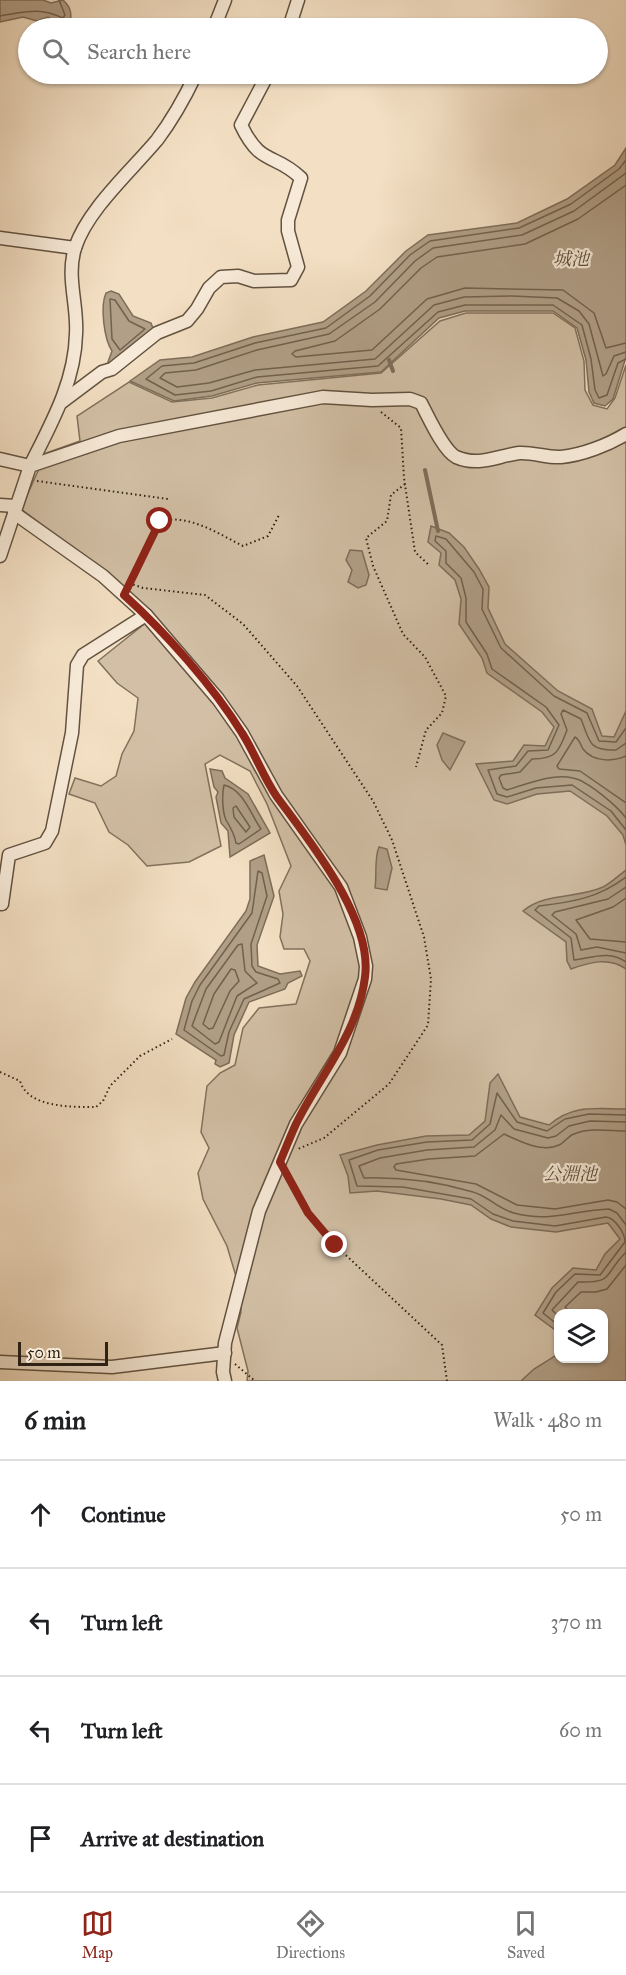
<!DOCTYPE html>
<html lang="en">
<head>
<meta charset="utf-8">
<style>
  :root { --surface:#fff; --page:#f2f2f2; --text:#202124; --muted:#757577; --line:#e0e0e0; --accent:#8f2418 }
  body { margin:0; font-family:"IM FELL Great Primer","Noto Serif JP",serif; background:var(--page); color:var(--text) }
  .controls { position:absolute; right:18px; bottom:18px; display:grid; overflow:hidden; border-radius:12px; box-shadow:0 2px 4px #0004 }
  .controls button { width:54px; height:54px; display:grid; place-items:center; padding:0; border:0; border-bottom:2px solid var(--line); background:var(--surface); color:var(--text); font:30px sans-serif }
  .scale { position:absolute; left:18px; bottom:15px; width:90px; box-sizing:border-box; padding-left:6px; border:3px solid #312313; border-top:0; font-size:16px; line-height:21px; white-space:nowrap; color:#312313; -webkit-text-stroke:4px #f7ead8; paint-order:stroke }
  .stop { position:absolute; width:18px; height:18px; margin:-14px; border:4px solid #8f2418; border-radius:50%; background:#fff }
  .stop.end { background:#8f2418; border-color:#fff; box-shadow:0 2px 6px #0008 }
  .list { margin:0; padding:0; list-style:none }
  h2 { display:flex; justify-content:space-between; align-items:center; height:78px; margin:0; padding:0 24px; font-size:26px }
  h2 small { font-size:20px; font-weight:400; color:var(--muted) }
  .list li { display:grid; grid-template-columns:39px 1fr auto; gap:18px; align-items:center; box-sizing:border-box; height:108px; padding:0 24px; border-top:2px solid var(--line) }
  .list b { display:block; font-size:22px; white-space:nowrap }
  .list em { font-size:20px; font-style:normal; color:var(--muted) }
  .icon { flex:none; width:33px; height:33px; fill:none; stroke:currentColor; stroke-width:2; stroke-linecap:round; stroke-linejoin:round }
  .map { position:relative; flex:none; width:626px; height:1381px; overflow:hidden }
  .search { position:absolute; background:var(--surface); box-shadow:0 2px 4px #0004; left:18px; right:18px; top:18px; height:66px; display:flex; align-items:center; gap:15px; box-sizing:border-box; padding:0 21px; border-radius:33px; color:var(--muted); font-size:22px }
  .sheet { height:510px; background:var(--surface) }
  nav { display:flex; justify-content:space-around; align-items:center; box-sizing:border-box; height:84px; border-top:2px solid var(--line); background:var(--surface); font-size:16px; color:var(--muted) }
  nav a { display:grid; justify-items:center; gap:3px }
  nav .on { color:var(--accent) }
  .map>svg:first-child { display:block }
</style>
</head>
<body>
<div class="map">
<svg width="626" height="1381" viewBox="0 0 626 1381">
  <rect width="100%" height="100%" fill="#f3dfc3"/>
  <filter id="stains"><feTurbulence type="fractalNoise" baseFrequency=".00333" numOctaves="4"/><feColorMatrix values="0 0 0 0 .2 0 0 0 0 .09 0 0 0 0 .02 0 0 0 .5 -.17"/></filter>
  <radialGradient id="worn" r=".72"><stop offset=".6" stop-color="#630" stop-opacity="0"/><stop offset="1" stop-color="#630" stop-opacity=".3"/></radialGradient>
  <path fill="#d2bfa5" stroke="#82715c" stroke-width="1.5" fill-rule="evenodd" d="M466,313H553L575,328L584,361L585,390L593,405L607,409L615,398L626,365V1381H247L248,1371L237,1328L241,1312L240,1290L227,1246L203,1199L198,1173L209,1148L201,1132L207,1086L220,1073L235,1065L243,1028L259,1008L296,1004L310,961L304,949H284L280,937L283,914L279,891L291,866L267,804L250,771L220,755L205,764L221,846L189,862L147,866L128,845L109,832L95,803L69,794L75,778L101,786L116,776L122,754L134,731L138,698L117,683L98,661L143,625L150,613L126,588L21,509L46,453L80,441L77,416L129,382L172,402L212,398L258,385L381,373L440,321ZM558,1314H604V1358H558Z"/>
  <g fill="#b19f87" stroke="#7e6d59" stroke-width="1.5">
    <path d="M0,0H43L51,3L63,0C73,9 71,16 70,28H61L48,17L37,21L23,17L0,22Z"/>
    <path d="M626,148V357L613,399L605,406L594,403L589,392L586,360L577,328L553,311H465L439,318L381,372L257,383L212,396L174,401L130,381L160,360L192,357L253,337L323,322L366,291L406,251L428,235L517,223L567,199L615,165Z"/>
    <path d="M111,291L119,294L133,316L151,323L154,331L110,366L108,362L112,351C104,339 100,306 106,293Z"/>
    <path d="M431,526L449,533L464,547L479,569L489,587L488,608L505,644L558,691L592,709L602,736L614,737L626,711V845L623,835L607,816L570,791L537,794L507,804L494,800L476,764L513,761L524,745L545,746L554,727L542,712L487,673L482,658L459,624L461,599L455,580L439,565L441,553L428,542Z"/>
    <path d="M350,550L362,551L369,575L366,585L358,588L348,582L352,570L346,560Z"/>
    <path d="M443,733L465,742L450,770L442,760L437,745Z"/>
    <path d="M210,769L222,771L225,778L248,794L270,833L230,857L228,831L221,823L216,797L218,792L214,787Z"/>
    <path d="M379,847L387,849L392,868L387,890L375,888C377,875 374,858 379,847Z"/>
    <path d="M264,855L274,896L257,945L258,966L280,974L300,971L302,976L288,983L285,989L249,1002L234,1035L229,1063L220,1067L215,1064L216,1060L176,1034L186,998L195,982L246,911L250,899V861Z"/>
    <path d="M626,870V969C609,957 590,962 571,969L567,961L566,942L523,911C545,892 577,899 603,887C611,883 619,875 626,870Z"/>
    <path d="M498,1074L520,1117L549,1125C574,1104 595,1109 626,1109V1381H521L534,1369L558,1354V1358H604V1314H558V1332L535,1315L552,1288L573,1268L596,1270L605,1254L620,1239L608,1223L556,1232L511,1227L491,1219L471,1205L441,1199L377,1191L350,1193L348,1176L340,1155L377,1145L426,1136L469,1135L485,1121L490,1083Z"/>
  </g>
  <g fill="none" stroke-linecap="round" stroke-linejoin="round">
    <g stroke="#71614d" stroke-width="1.5">
      <path d="M0,16C26,12 38,7 63,18L65,15L59,0"/>
      <path d="M626,160L619,169L571,204L519,228L430,241L410,255L370,296L326,328L255,343L194,363L162,366L146,379L175,395L211,391L257,377L378,366L438,312L465,305H553L582,325L591,359L595,390L599,398L607,395L618,363L626,359"/>
      <path d="M626,173L574,211L522,235L433,248L415,261L375,302L329,334L257,350L196,370L165,373L160,378L177,387L209,383L255,370L375,359L434,305L464,297L512,296L557,298L579,311L589,324L603,376L606,374L614,356L626,352"/>
      <path d="M626,185L578,219L525,244L437,257L421,268L380,309L335,341L295,351L292,354L296,357L372,350L427,299L465,288L563,290L594,313L606,348L626,343"/>
      <path d="M110,299L115,300L129,321L145,329L120,350L112,339Z"/>
      <path d="M626,728L616,742L599,741L587,713L554,696L501,648L482,609L483,589L474,572L446,539L436,536L435,541L446,551V563L461,578L466,598V622L487,654L492,669L546,707L559,725L548,750L528,751L516,766L488,770L497,794L507,797L536,788L572,785L611,811L626,830"/>
      <path d="M626,743L616,750C588,751 590,741 581,719L563,710L561,714L567,730C559,752 556,759 532,759L520,772L501,775L499,778L503,788L507,790C527,784 552,773 573,778C588,781 617,806 626,818"/>
      <path d="M626,756C613,762 593,762 583,749C580,744 580,740 575,737L557,766L559,769L580,771L626,803"/>
      <path d="M224,785C243,789 251,815 261,829L239,844L236,843C234,832 231,829 226,820C222,811 222,793 224,785Z"/>
      <path d="M236,806L250,827L246,832L234,817L233,808Z"/>
      <path d="M258,871L262,873L267,896L251,944L252,966L256,972L278,979L280,983L244,999L229,1032L224,1055L221,1056L184,1030L192,1001L200,985L252,913Z"/>
      <path d="M626,877C598,898 573,902 539,906L535,910L571,938L574,960C591,958 610,950 626,962"/>
      <path d="M626,887L608,899L555,912L552,915L576,934L581,950L597,947L626,953"/>
      <path d="M626,898L613,907L576,920L590,939L626,942"/>
      <path d="M242,944L245,971L257,983L237,996L219,1042L215,1044L192,1026L206,989L238,945Z"/>
      <path d="M231,969L235,970L239,981L230,991L213,1028L209,1029L203,1024L214,994Z"/>
      <path d="M626,1122L590,1121L569,1126L556,1136L548,1138L514,1129L501,1115L495,1130L474,1147L427,1150L380,1158L359,1166L364,1178C399,1177 439,1182 473,1192C488,1196 498,1209 514,1213C551,1223 574,1210 609,1209L617,1213L626,1225"/>
      <path d="M626,1131C609,1131 590,1127 574,1134C568,1136 564,1143 559,1145C542,1153 519,1141 504,1134L475,1156L429,1159L396,1164L394,1167L396,1170L476,1184L517,1205L555,1209L608,1200L617,1202L626,1209"/>
      <path d="M572,1314L565,1307L581,1292H596L607,1289L626,1265"/>
      <path d="M558,1316L552,1310L578,1282C615,1283 603,1275 626,1252"/>
      <path d="M558,1325L543,1313L556,1292L575,1274L600,1275L625,1242C625,1233 615,1218 606,1217L555,1226L513,1221L493,1214L471,1199L403,1187L357,1186L349,1160L378,1150L427,1142L472,1140L490,1124L497,1093L517,1122L547,1131L565,1119L589,1114L626,1115"/>
    </g>
    <g stroke="#7e6d59" stroke-width="4">
      <path d="M389,360L393,371"/>
      <path d="M425,470L438,531"/>
    </g>
    <g stroke="#62523f" stroke-width="15">
      <g id="minor">
        <path d="M214,28L225,0"/>
        <path d="M289,28L298,0"/>
        <path d="M0,238L75,248"/>
        <path d="M62,402L102,372L112,369L157,333L187,321L197,309L209,288L221,277L238,276L254,281L291,280L298,267L288,231V220L301,178C274,152 261,167 241,125L268,74"/>
        <path d="M0,459L30,466C51,424 75,382 76,334C78,305 66,277 75,248C87,210 131,171 157,140C173,119 185,97 196,74"/>
        <path d="M0,505L16,506"/>
        <path d="M14,513L103,576L146,615L218,699L242,733L276,795L341,887L360,937L366,966L365,979L340,1053L296,1124L259,1211L225,1343L223,1372L225,1381"/>
        <path d="M0,556L30,466L119,436L323,397L372,400L410,399L421,403C428,416 443,450 456,457C479,467 497,456 519,453C533,452 547,458 561,457C582,455 608,445 626,434"/>
        <path d="M0,903L2,904L9,855L45,843L52,831L72,733L77,665L83,655L146,615"/>
        <path d="M0,1362L112,1367L225,1353"/>
      </g>
    </g>
    <g stroke="#312313" stroke-width="2" stroke-dasharray="1.5 3" stroke-linecap="butt">
      <path d="M381,412L401,428L404,478L415,552L430,566"/>
      <path d="M37,481L168,499"/>
      <path d="M405,484L391,495L387,521L366,538L373,566L403,634L425,657L446,696L442,713L426,730L416,767"/>
      <path d="M129,583L143,588L205,595L243,624L297,686L373,801L392,840L424,937L431,979L428,1025L389,1084L324,1138L298,1149"/>
      <path d="M129,584L160,521C189,514 217,533 243,546L268,536L279,515"/>
      <path d="M0,1072L20,1081C28,1108 72,1107 96,1107L103,1101L110,1086L140,1056L172,1039"/>
      <path d="M288,1176L307,1213L335,1245L442,1345L447,1381"/>
      <path d="M235,1364L255,1381"/>
    </g>
    <use href="#minor" stroke="#f7ead8" stroke-width="12"/>
  </g>
  <g fill="none" stroke-linecap="round" stroke-linejoin="round">
    <path stroke="#8f2418" stroke-width="8" d="M160,521L124,595C165,632 213,686 242,733C255,753 263,777 277,797C310,842 373,919 365,977C358,1034 320,1075 296,1124C290,1137 285,1150 280,1162L308,1213L335,1245"/>
  </g>
  <g text-anchor="middle" stroke-width="4.5" stroke-linejoin="round" paint-order="stroke">
    <g font-size="18" font-style="italic" fill="#5e4e3c" stroke="#f7ead8">
      <text x="571" y="265">城池</text>
      <text x="570" y="1180">公淵池</text>
    </g>
  </g>
  <rect width="100%" height="100%" filter="url(#stains)"/>
  <rect width="100%" height="100%" fill="url(#worn)"/>
</svg>
<div class="controls">
<button><svg class="icon" aria-label="layers" viewBox="0 0 24 24"><path d="M12 4l9 5-9 5-9-5zM3 14l9 5 9-5"/></svg></button>
</div>
<div class="scale">50 m</div>
<div class="stop" style="left:160px;top:521px"></div>
<div class="stop end" style="left:335px;top:1245px"></div>
<div class="search"><svg class="icon" aria-label="search" viewBox="0 0 24 24"><circle cx="10" cy="10" r="6"/><path d="M15 15l6 6"/></svg>Search here</div>
</div>
<section class="sheet">
<h2>6 min<small>Walk · 480 m</small></h2>
<ul class="list">
<li><svg class="icon" aria-label="ahead" viewBox="0 0 24 24"><path d="M12 20V5M6 11l6-6 6 6"/></svg><div><b>Continue</b></div><em>50 m</em></li>
<li><svg class="icon" aria-label="left" viewBox="0 0 24 24"><path d="M17 20v-9H6M10 6l-5 5 5 5"/></svg><div><b>Turn left</b></div><em>370 m</em></li>
<li><svg class="icon" aria-label="left" viewBox="0 0 24 24"><path d="M17 20v-9H6M10 6l-5 5 5 5"/></svg><div><b>Turn left</b></div><em>60 m</em></li>
<li><svg class="icon" aria-label="arrive" viewBox="0 0 24 24"><path d="M6 21V4h12l-3 4 3 4H6"/></svg><div><b>Arrive at destination</b></div></li>
</ul>
</section>
<nav>
<a class="on"><svg class="icon" aria-label="map" viewBox="0 0 24 24"><path d="M3 6l6-2 6 2 6-2v14l-6 2-6-2-6 2zM9 4v14M15 6v14"/></svg>Map</a>
<a><svg class="icon" aria-label="directions" viewBox="0 0 24 24"><path d="M12 3l9 9-9 9-9-9zM9 14v-3h6M13 9l2 2-2 2"/></svg>Directions</a>
<a><svg class="icon" aria-label="saved" viewBox="0 0 24 24"><path d="M7 4h10v16l-5-4-5 4z"/></svg>Saved</a>
</nav>
</body>
</html>
